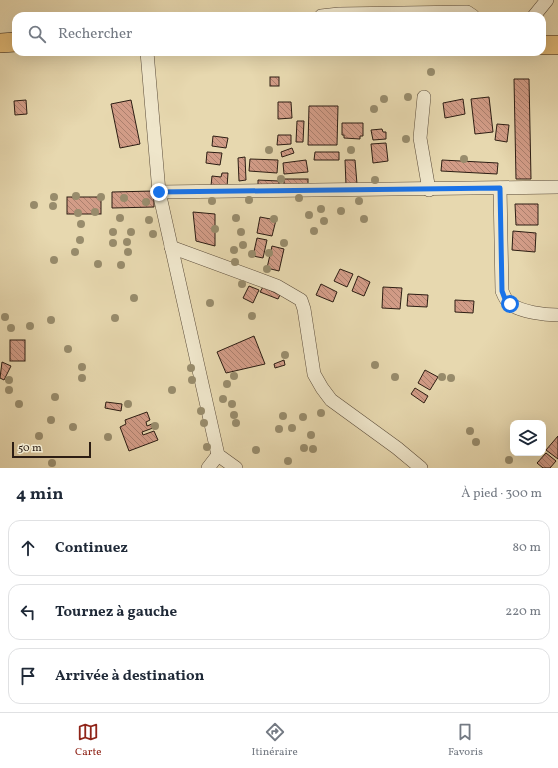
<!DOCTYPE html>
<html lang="fr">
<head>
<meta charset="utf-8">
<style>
  :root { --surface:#fff; --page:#f2f2f3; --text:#1f2937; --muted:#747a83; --line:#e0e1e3; --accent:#8f2418 }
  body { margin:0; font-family:Vollkorn,serif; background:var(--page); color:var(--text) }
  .controls { position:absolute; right:12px; bottom:12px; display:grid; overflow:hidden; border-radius:8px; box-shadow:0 4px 16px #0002 }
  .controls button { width:36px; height:36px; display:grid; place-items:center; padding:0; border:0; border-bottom:1px solid var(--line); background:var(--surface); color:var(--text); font:20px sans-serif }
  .scale { position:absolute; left:12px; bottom:10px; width:79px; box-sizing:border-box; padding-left:4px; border:2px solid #2c1d13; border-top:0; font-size:11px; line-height:14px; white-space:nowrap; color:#2c1d13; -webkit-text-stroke:3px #efe6cb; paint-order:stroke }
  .stop { position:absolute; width:12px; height:12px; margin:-9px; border:3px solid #1a73e8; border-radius:50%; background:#fff }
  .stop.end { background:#1a73e8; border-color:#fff; box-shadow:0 1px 4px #0008 }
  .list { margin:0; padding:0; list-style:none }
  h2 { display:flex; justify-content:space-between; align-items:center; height:52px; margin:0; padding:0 16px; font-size:17px }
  h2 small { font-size:13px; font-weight:400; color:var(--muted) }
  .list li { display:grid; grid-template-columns:26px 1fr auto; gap:12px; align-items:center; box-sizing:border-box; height:56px; margin:0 8px 8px; padding:0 8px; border:1px solid var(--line); border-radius:12px }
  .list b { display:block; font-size:15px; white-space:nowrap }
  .list em { font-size:13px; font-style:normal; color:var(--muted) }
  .icon { flex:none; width:22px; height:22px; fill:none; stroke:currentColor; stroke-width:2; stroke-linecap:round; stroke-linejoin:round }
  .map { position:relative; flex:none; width:558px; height:468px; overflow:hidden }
  .search { position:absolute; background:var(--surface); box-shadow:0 4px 16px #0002; left:12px; right:12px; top:12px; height:44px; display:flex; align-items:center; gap:10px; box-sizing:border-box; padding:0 14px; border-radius:12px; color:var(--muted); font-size:15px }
  .sheet { height:244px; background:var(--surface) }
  nav { display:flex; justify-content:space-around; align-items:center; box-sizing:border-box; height:56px; border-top:1px solid var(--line); background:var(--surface); font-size:11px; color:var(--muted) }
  nav a { display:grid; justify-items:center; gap:2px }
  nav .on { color:var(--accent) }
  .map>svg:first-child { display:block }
</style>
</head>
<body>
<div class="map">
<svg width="558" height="468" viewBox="0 0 558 468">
  <defs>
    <pattern id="building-back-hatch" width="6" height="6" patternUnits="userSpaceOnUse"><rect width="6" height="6" fill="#d29c87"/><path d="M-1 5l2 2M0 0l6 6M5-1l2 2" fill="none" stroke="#ab7f6d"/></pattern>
  </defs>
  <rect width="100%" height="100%" fill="#e7d8af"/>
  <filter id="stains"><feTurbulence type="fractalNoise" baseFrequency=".005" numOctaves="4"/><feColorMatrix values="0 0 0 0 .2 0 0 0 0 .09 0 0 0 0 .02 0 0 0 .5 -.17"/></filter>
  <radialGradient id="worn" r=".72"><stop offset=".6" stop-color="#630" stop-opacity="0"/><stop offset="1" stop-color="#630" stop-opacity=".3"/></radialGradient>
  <g fill="url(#building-back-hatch)" stroke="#2c1d13">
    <rect x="270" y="77" width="9" height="9"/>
    <path d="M514,79H529L531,179H516Z"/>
    <path d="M489,97L493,132L475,134L471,99Z"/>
    <path d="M463,99L465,114L445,118L443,103Z"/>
    <path d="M26,100L27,114L15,115L14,101Z"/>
    <path d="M131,100L140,144L120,148L111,104Z"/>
    <path d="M278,102H291L292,118L278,119Z"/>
    <path d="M309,106H338L337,145H308Z"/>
    <path d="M297,121H304L303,142H296Z"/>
    <path d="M342,123H363V136H360V139L344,138V135H342Z"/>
    <path d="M497,124L509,125L507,142L495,140Z"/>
    <path d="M382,129L383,132H386V139L373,140L371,130Z"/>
    <path d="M278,135H291V144L277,145Z"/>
    <path d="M213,136L228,138L226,148L212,146Z"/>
    <path d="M386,143L388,161L373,163L371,144Z"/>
    <path d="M292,148L294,153L282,157L281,152Z"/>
    <path d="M207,152L222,153L220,165L206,163Z"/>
    <path d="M315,152H339V160H314Z"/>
    <path d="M245,157L246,180L239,181L238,158Z"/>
    <path d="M250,159L278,160L277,173L249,171Z"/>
    <path d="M306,160L308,172L284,174L283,163Z"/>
    <path d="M345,160H355L357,184L346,185Z"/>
    <path d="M442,160L498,163L497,174L441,171Z"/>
    <path d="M222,173H228L227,187L211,186L212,176L221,177Z"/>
    <rect x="284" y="179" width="24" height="9"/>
    <path d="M258,180L279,181V190L258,189Z"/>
    <path d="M154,191V207L112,208V192Z"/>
    <rect x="67" y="197" width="34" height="17"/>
    <path d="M515,204H538V225H516Z"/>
    <path d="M193,212L215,214V246L196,241Z"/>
    <path d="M260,217L276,220L272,236L257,233Z"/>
    <path d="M513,231L536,233L535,252L512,250Z"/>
    <path d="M257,238L267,240L263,258L253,256Z"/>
    <path d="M272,246L284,249L279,271L267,268Z"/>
    <path d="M340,269L353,274L347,287L334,281Z"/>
    <path d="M358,276L370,282L364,296L352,291Z"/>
    <path d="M321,284L337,292L333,302L316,295Z"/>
    <path d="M249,286L259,290L253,303L243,298Z"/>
    <path d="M263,287L280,295L278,299L260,292Z"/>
    <path d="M383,287L402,288L400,309L382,308Z"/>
    <path d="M408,294L428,295L427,307L407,306Z"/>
    <path d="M455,300L474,301L473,313L455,312Z"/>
    <path d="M254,336L265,364L226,373L217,352Z"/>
    <rect x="10" y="340" width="15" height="21"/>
    <path d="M284,360L285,365L275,368L274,364Z"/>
    <path d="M2,362L11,366L4,380L0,378Z"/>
    <path d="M425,370L438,377L430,390L418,383Z"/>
    <path d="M415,388L428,396L424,403L411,394Z"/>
    <path d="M106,402L122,404L121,411L105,408Z"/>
    <path d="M147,412L150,420L146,422L147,426L152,424L153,428L142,432L143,435L154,431L158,440L129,451L120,427L126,424L125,420Z"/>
    <path d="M558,436V459L546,450Z"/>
    <path d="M546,453L556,461L550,468H543L537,463Z"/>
  </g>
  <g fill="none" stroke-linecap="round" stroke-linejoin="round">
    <g stroke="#5b4c3a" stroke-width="14">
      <g id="minor">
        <path d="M321,16L339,14L467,12L473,16"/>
        <path d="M534,16L547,0"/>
        <path d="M147,52L159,192L218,455L236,468"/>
        <path d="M424,97L420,138L429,190"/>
        <path d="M500,188L502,291C504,296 506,301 510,304C522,312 544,315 558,315"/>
        <path d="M159,192L558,187"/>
        <path d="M171,247L277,286L301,300L304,309L314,374L322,388L331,400L397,448L421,468"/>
        <path d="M208,468L218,455"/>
      </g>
    </g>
    <g stroke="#2c1d13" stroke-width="20">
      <g id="highway">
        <path d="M0,43L16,42"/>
        <path d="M542,45H558"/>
      </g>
    </g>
    <use href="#minor" stroke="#efe6cb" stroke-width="13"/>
    <use href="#highway" stroke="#e4bc78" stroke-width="19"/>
  </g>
  <g fill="#988c6c">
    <circle cx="431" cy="72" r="4"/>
    <circle cx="408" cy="97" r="4"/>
    <circle cx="384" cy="99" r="4"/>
    <circle cx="374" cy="109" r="4"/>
    <circle cx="406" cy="139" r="4"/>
    <circle cx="269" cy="150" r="4"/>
    <circle cx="351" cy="150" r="4"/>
    <circle cx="464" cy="159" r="4"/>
    <circle cx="281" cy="179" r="4"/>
    <circle cx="375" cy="180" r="4"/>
    <circle cx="76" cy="196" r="4"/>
    <circle cx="54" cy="197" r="4"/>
    <circle cx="101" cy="197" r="4"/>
    <circle cx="124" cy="198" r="4"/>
    <circle cx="299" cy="198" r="4"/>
    <circle cx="249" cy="200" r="4"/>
    <circle cx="212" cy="201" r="4"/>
    <circle cx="359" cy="201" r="4"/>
    <circle cx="146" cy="202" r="4"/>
    <circle cx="34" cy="205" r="4"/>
    <circle cx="53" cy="206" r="4"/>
    <circle cx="321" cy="209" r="4"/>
    <circle cx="341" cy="211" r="4"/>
    <circle cx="95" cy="212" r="4"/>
    <circle cx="78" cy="213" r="4"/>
    <circle cx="309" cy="215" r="4"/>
    <circle cx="120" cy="218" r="4"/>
    <circle cx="236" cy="218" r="4"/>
    <circle cx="274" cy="219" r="4"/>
    <circle cx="364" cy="219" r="4"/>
    <circle cx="149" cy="220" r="4"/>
    <circle cx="324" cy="221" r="4"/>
    <circle cx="81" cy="224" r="4"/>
    <circle cx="215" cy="229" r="4"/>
    <circle cx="314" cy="231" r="4"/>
    <circle cx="113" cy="232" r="4"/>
    <circle cx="131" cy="232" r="4"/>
    <circle cx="241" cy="232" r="4"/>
    <circle cx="153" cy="234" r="4"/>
    <circle cx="80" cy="240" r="4"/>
    <circle cx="127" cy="242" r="4"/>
    <circle cx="113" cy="243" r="4"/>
    <circle cx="284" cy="243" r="4"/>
    <circle cx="243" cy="245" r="4"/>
    <circle cx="234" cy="250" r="4"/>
    <circle cx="75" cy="252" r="4"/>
    <circle cx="128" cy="252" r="4"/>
    <circle cx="269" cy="253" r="4"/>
    <circle cx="252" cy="254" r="4"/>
    <circle cx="54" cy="260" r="4"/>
    <circle cx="235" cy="262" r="4"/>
    <circle cx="98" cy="264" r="4"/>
    <circle cx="121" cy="265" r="4"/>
    <circle cx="267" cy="269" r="4"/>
    <circle cx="242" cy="284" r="4"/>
    <circle cx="134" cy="298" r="4"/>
    <circle cx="210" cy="303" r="4"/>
    <circle cx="252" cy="316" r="4"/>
    <circle cx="5" cy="317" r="4"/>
    <circle cx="115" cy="318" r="4"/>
    <circle cx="51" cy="320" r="4"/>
    <circle cx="30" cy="326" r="4"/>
    <circle cx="11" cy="328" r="4"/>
    <circle cx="68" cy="349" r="4"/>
    <circle cx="285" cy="355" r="4"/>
    <circle cx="375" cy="365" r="4"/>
    <circle cx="82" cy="367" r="4"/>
    <circle cx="191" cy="368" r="4"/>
    <circle cx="234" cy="376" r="4"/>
    <circle cx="395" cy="377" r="4"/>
    <circle cx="442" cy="377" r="4"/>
    <circle cx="82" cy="378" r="4"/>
    <circle cx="451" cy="378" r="4"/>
    <circle cx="9" cy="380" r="4"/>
    <circle cx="192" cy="380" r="4"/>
    <circle cx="227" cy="384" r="4"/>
    <circle cx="9" cy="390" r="4"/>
    <circle cx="172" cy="390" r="4"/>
    <circle cx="55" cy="397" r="4"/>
    <circle cx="223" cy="399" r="4"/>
    <circle cx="19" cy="404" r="4"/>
    <circle cx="128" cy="404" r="4"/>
    <circle cx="232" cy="404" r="4"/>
    <circle cx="201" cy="411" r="4"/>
    <circle cx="321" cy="413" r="4"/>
    <circle cx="234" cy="415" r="4"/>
    <circle cx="283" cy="416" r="4"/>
    <circle cx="303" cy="417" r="4"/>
    <circle cx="51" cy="420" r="4"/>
    <circle cx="204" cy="423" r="4"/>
    <circle cx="236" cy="423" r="4"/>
    <circle cx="155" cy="426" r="4"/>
    <circle cx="73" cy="427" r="4"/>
    <circle cx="292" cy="428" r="4"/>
    <circle cx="279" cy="429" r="4"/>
    <circle cx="470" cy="431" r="4"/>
    <circle cx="311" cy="435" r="4"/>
    <circle cx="39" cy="436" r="4"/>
    <circle cx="108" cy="437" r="4"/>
    <circle cx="476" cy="442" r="4"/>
    <circle cx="207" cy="447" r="4"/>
    <circle cx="304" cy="448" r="4"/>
    <circle cx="313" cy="449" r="4"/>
    <circle cx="256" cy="450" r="4"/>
    <circle cx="509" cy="460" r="4"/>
    <circle cx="288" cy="461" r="4"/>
    <circle cx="52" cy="463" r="4"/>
  </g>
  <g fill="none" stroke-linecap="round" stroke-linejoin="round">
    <path stroke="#1a73e8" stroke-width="5" d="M159,192L500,188L502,291L505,299L510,304"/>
  </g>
  <rect width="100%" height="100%" filter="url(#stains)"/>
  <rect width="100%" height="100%" fill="url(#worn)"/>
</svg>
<div class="controls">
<button><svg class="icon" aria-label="layers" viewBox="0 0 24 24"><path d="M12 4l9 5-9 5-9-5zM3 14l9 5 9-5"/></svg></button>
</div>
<div class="scale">50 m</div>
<div class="stop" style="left:510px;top:304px"></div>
<div class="stop end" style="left:159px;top:192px"></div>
<div class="search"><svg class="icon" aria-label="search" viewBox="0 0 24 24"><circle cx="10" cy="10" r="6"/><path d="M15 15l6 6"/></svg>Rechercher</div>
</div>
<section class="sheet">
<h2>4 min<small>À pied · 300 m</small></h2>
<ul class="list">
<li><svg class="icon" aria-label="ahead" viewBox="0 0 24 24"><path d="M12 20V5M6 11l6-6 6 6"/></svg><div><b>Continuez</b></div><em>80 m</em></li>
<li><svg class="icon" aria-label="left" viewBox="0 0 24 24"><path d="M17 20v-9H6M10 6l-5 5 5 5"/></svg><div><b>Tournez à gauche</b></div><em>220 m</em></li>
<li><svg class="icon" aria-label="arrive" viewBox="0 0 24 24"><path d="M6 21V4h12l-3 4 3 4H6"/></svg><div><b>Arrivée à destination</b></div></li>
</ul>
</section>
<nav>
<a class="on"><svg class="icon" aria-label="map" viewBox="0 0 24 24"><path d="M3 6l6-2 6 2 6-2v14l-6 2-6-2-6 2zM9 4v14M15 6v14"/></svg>Carte</a>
<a><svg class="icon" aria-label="directions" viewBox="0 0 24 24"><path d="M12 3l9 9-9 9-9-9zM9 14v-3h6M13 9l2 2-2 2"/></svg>Itinéraire</a>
<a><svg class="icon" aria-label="saved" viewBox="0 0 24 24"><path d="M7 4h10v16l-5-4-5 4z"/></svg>Favoris</a>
</nav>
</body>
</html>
